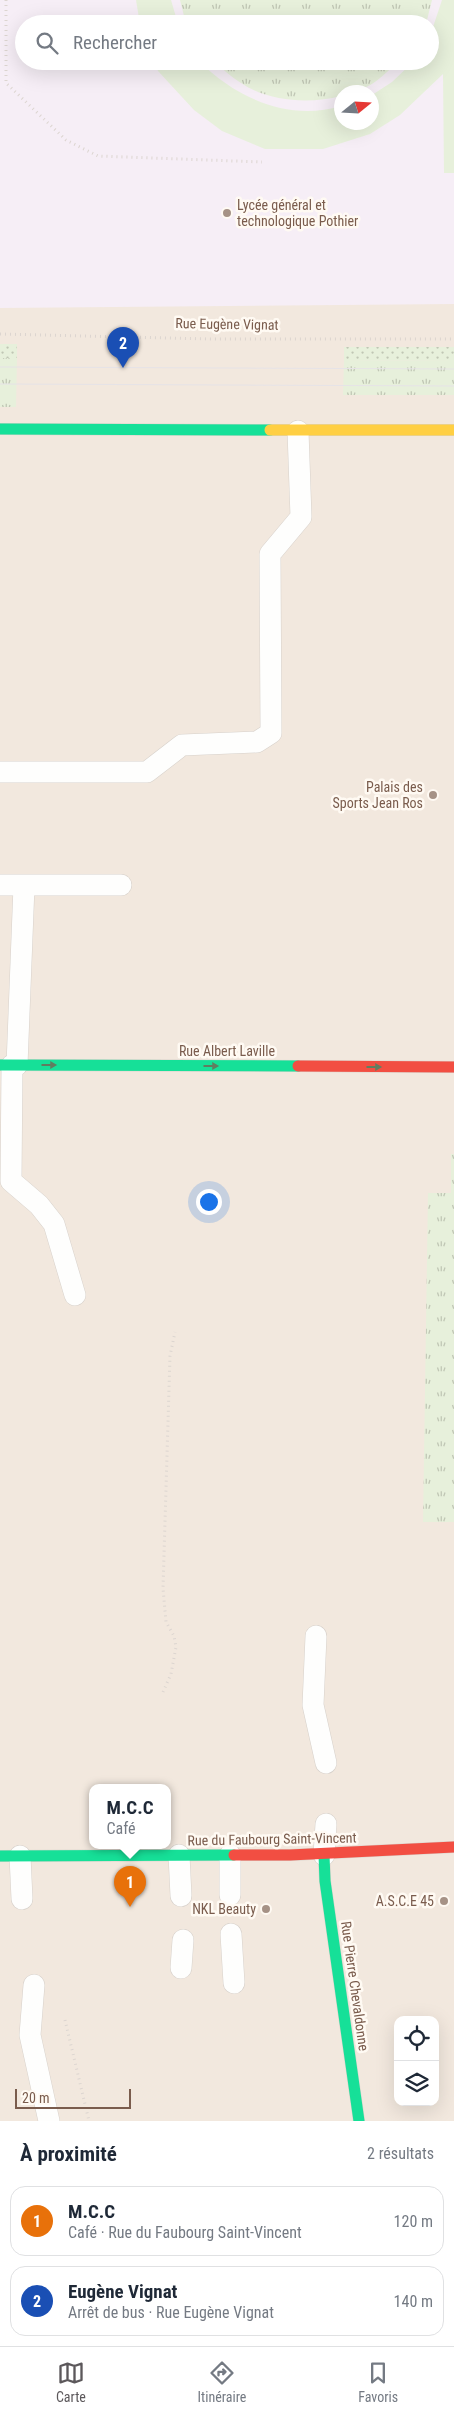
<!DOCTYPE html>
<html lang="fr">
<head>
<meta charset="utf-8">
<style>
  :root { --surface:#fff; --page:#f2f2f3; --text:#1f2937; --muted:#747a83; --line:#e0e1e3; --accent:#5c585b }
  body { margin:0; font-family:"Roboto Condensed",sans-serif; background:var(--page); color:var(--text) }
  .controls { position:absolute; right:15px; bottom:15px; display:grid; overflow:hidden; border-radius:10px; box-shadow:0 5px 20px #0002 }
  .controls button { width:45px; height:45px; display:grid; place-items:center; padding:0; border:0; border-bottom:1px solid var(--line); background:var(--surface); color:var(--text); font:25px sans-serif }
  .compass { position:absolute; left:334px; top:85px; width:45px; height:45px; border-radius:50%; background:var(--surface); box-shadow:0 5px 20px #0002; rotate:72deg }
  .scale { position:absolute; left:15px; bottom:12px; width:116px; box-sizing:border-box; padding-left:5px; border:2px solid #7a5c4d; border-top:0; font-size:14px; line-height:18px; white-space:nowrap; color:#7a5c4d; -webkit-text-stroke:4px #fffaf3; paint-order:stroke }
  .you { position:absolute; left:208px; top:1201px; width:18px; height:18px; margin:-12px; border:4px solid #fff; border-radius:50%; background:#1a73e8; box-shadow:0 0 0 8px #1a73e833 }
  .badge { display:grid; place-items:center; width:32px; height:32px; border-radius:50%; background:var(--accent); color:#fff; font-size:16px; font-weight:700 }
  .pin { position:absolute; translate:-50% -41px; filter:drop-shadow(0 1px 2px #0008) }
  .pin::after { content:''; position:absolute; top:26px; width:18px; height:15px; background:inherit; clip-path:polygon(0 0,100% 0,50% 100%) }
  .popup { position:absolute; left:89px; top:1784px; width:82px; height:65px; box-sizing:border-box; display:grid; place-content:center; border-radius:10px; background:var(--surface); filter:drop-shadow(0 1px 4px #0005); font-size:16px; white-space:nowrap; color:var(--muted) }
  .popup b { font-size:19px; color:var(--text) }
  .popup::after { content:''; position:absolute; left:50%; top:100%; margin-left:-10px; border:10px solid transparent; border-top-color:var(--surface) }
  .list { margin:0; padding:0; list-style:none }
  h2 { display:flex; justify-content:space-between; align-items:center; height:65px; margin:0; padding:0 20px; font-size:21px }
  h2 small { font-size:16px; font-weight:400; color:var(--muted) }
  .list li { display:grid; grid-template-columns:32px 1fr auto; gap:15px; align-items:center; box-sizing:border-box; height:70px; margin:0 10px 10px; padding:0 10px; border:1px solid var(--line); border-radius:15px }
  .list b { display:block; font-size:19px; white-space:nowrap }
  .list p { margin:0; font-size:16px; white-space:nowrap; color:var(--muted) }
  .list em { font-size:16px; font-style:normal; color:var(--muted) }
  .icon { flex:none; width:28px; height:28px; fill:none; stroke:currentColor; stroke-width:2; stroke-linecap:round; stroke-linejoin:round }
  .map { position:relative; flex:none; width:454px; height:2121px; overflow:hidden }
  .search { position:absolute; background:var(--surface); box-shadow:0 5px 20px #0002; left:15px; right:15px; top:15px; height:55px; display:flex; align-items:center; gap:12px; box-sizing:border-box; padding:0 18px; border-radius:28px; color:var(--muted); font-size:19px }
  .sheet { height:225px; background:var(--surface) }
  nav { display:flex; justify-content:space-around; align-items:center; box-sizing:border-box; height:70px; border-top:1px solid var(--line); background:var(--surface); font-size:14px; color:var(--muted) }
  nav a { display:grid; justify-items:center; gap:2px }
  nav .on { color:var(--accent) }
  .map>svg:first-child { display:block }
</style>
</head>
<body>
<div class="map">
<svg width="454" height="2121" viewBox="0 0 454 2121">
  <defs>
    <pattern id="grass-tufts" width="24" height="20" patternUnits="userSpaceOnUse" patternTransform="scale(1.25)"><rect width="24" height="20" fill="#e7f0db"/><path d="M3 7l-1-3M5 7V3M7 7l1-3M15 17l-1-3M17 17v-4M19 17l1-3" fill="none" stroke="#c0c6b4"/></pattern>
    <pattern id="garden-dots" width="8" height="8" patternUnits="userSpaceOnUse" patternTransform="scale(1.25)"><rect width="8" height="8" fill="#e7f0db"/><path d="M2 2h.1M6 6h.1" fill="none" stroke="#c0c6b4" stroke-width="1.8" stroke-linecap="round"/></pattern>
  </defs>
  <rect width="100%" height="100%" fill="#f9f5f0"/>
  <path fill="#f2e8de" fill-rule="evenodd" d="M0,0H454V2121H0ZM24,24H430V61H24ZM342,92H372V122H342ZM92,1788H168V1846H92ZM398,2020H435V2102H398Z"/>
  <path fill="#f6eef6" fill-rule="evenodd" d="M0,0H454V304L0,308ZM24,24H430V61H24ZM342,92H372V122H342Z"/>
  <g fill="url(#grass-tufts)">
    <path d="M180,0H432L426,24H186Z"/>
    <path d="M213,61H399C380,78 369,92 342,92L341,96C310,104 269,102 241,83C231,77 222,68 213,61Z"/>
    <path d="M0,358H17L16,407H0Z"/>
    <path d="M344,360L454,361V395H343Z"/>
    <path d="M451,1154H454V1522H423L428,1193H451Z"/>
  </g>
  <g fill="url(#garden-dots)">
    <rect x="0" y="344" width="17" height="14"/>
    <path d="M344,347H454V361L344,360Z"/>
  </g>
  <g fill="#e7f0db">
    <path d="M136,0H171L178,24H140Z"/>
    <path d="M442,0H454V173H444L443,74L400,115L370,134L323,149H265L222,131L194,110L158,71L154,61H199C236,98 289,122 341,106L342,122H372V95L392,82L414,61H430V36Z"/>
  </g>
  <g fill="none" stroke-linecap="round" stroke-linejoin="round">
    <g stroke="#d7d1cb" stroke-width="22">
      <g id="lane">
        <path d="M0,772H147L182,745L257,742L271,733L270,554L301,517L298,431"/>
        <path d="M0,885H121"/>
        <path d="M12,1065L11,1181L39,1205L54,1224L75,1295"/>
        <path d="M17,1065L24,886"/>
        <path d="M316,1636L313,1705L326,1763"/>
        <path d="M179,1855L181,1896"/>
        <path d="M324,1855L326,1824"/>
        <path d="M20,1856L22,1899"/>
        <path d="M230,1895V1855"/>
        <path d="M231,1934L234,1983"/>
        <path d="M181,1968L183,1940"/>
        <path d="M34,1985L30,2035L49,2121"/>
      </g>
    </g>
    <g stroke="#d9d2cb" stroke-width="12">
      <g id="fast">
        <path d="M0,429L270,430"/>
        <path d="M0,1065L298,1066"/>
        <path d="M324,1855L325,1881L359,2121"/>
        <path d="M0,1856L234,1855"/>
      </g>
    </g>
    <g stroke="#d9d2cb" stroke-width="12">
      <path id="slow" d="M270,430H454"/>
    </g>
    <g stroke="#d9d2cb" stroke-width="12">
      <g id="jam">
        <path d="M298,1066L454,1067"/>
        <path d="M234,1855H290L454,1847"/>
      </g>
    </g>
    <g stroke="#dcd5d0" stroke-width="3" stroke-dasharray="1 4" stroke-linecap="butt">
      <path d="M6,0V83L66,140L98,156L262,162"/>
      <path d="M0,334L211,339H454"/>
      <path d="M163,1692L171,1674L176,1647L174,1636L166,1622L163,1588L170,1356L175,1332"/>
      <path d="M65,2020L89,2121"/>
    </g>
    <use href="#lane" stroke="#fefefd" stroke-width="21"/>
    <use href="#fast" stroke="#16e098" stroke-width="11"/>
    <use href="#slow" stroke="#ffcf43" stroke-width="11"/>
    <use href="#jam" stroke="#f24e42" stroke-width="11"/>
    <g stroke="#e6e3e7" stroke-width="1">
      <path d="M0,367L454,369"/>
      <path d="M0,384L454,386"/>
    </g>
  </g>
  <defs><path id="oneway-solid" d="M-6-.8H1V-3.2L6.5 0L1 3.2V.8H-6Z" transform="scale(1.25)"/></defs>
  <g fill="#617d60">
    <use href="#oneway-solid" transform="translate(49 1065)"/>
    <use href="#oneway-solid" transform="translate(211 1066)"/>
    <use href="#oneway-solid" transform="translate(374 1067)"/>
  </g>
  <g fill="#a69286" stroke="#fffaf3" stroke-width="2">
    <circle cx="227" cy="213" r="5"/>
    <circle cx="433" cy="795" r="5"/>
    <circle cx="444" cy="1901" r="5"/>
    <circle cx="266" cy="1909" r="5"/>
  </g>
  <g text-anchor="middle" stroke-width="5" stroke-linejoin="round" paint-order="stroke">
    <g font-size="14" fill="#7a5c4d" stroke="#fffaf3" text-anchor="end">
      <text x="237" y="210" text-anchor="start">Lycée général et<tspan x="237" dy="16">technologique Pothier</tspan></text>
      <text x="423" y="792">Palais des<tspan x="423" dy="16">Sports Jean Ros</tspan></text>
      <text x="434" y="1906">A.S.C.E 45</text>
      <text x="256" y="1914">NKL Beauty</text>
    </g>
    <g font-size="14" fill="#7a5c4d" stroke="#fffaf3">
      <text transform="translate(227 324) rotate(1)" y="5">Rue Eugène Vignat</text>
      <text x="227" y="1056">Rue Albert Laville</text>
      <text transform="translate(272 1839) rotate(-1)" y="5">Rue du Faubourg Saint-Vincent</text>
      <text transform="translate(355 1986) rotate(82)" y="5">Rue Pierre Chevaldonne</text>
    </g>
  </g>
</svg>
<div class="controls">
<button><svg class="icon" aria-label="locate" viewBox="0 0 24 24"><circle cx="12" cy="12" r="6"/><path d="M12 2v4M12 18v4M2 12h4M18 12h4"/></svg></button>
<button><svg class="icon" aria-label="layers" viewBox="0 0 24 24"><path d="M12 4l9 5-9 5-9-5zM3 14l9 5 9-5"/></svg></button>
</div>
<svg class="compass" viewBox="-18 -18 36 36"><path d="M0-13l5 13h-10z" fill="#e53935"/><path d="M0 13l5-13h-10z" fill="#747a83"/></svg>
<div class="scale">20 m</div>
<div class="you"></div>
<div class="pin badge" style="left:130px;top:1907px;background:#e8710a">1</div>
<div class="popup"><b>M.C.C</b>Café</div>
<div class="pin badge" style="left:123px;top:368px;background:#1a4fb4">2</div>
<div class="search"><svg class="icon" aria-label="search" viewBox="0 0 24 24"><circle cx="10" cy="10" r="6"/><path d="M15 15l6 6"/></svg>Rechercher</div>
</div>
<section class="sheet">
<h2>À proximité<small>2 résultats</small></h2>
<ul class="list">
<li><span class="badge" style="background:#e8710a">1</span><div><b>M.C.C</b><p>Café · Rue du Faubourg Saint-Vincent</p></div><em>120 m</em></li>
<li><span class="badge" style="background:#1a4fb4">2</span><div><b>Eugène Vignat</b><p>Arrêt de bus · Rue Eugène Vignat</p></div><em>140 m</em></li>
</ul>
</section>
<nav>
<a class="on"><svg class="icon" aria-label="map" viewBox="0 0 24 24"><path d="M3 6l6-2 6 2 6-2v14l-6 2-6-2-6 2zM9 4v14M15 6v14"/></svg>Carte</a>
<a><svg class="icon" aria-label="directions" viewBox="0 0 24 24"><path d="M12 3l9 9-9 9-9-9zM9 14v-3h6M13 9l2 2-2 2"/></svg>Itinéraire</a>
<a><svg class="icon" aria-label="saved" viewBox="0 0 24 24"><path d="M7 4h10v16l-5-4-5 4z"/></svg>Favoris</a>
</nav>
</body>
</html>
